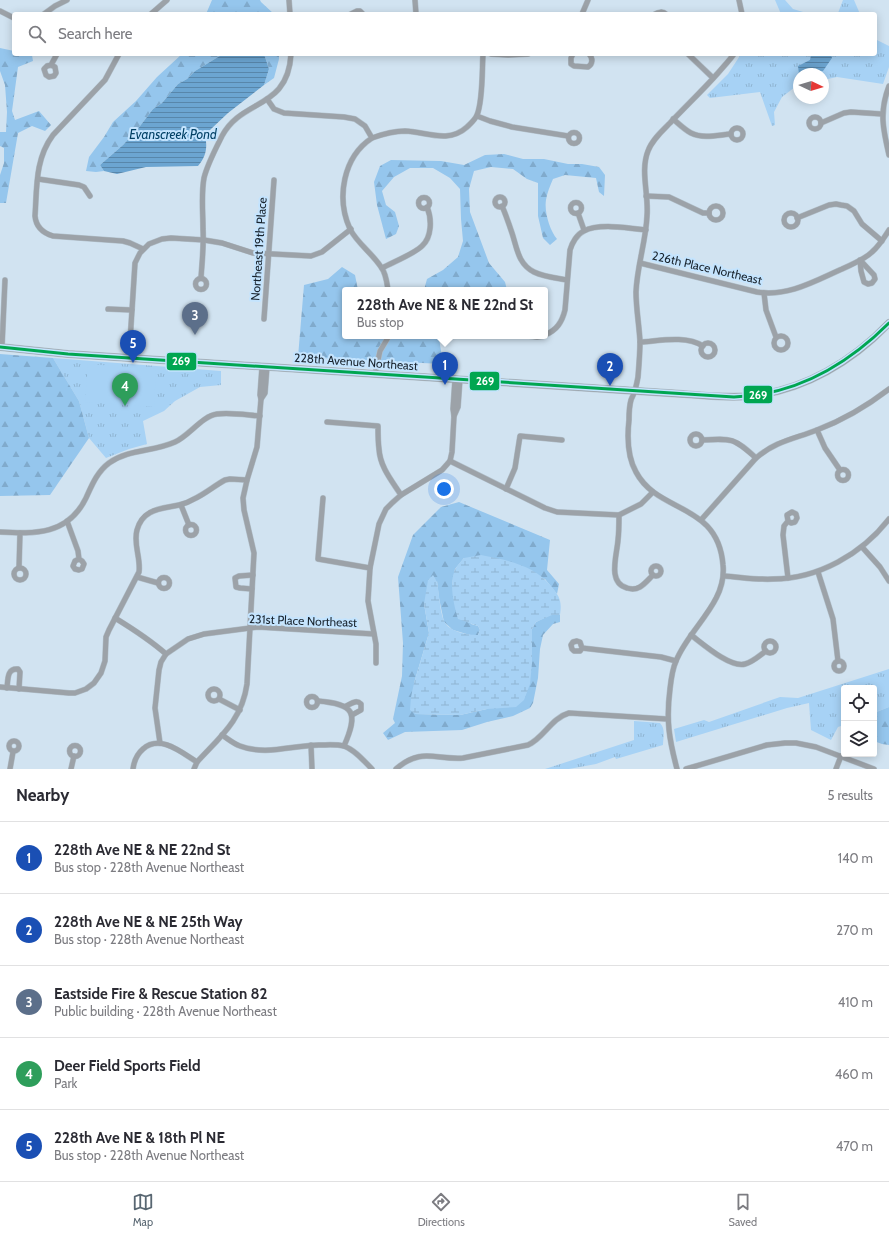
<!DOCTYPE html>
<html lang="en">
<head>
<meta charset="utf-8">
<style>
  :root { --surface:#fff; --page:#f7f7f7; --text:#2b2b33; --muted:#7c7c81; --line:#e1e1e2; --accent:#596772 }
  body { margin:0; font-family:Cabin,sans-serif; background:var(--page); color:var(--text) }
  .controls { position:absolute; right:12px; bottom:12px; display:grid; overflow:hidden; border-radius:4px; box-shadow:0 2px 10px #0003 }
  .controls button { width:36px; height:36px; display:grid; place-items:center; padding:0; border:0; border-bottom:1px solid var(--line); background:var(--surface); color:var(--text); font:20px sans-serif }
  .compass { position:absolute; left:793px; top:68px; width:36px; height:36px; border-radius:50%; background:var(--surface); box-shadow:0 2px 10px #0003; rotate:94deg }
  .you { position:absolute; left:444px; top:489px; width:14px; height:14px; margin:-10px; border:3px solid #fff; border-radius:50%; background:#1a73e8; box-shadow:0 0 0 6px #1a73e833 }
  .badge { display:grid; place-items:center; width:26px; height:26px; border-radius:50%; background:var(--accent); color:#fff; font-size:13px; font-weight:700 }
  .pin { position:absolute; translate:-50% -33px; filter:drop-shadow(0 1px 2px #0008) }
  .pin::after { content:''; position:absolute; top:21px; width:14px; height:12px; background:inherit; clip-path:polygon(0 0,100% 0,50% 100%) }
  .popup { position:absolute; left:342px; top:287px; width:206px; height:52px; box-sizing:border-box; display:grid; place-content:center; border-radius:4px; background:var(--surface); filter:drop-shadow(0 1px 3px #0005); font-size:13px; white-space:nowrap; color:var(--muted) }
  .popup b { font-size:15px; color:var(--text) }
  .popup::after { content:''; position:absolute; left:50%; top:100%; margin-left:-8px; border:8px solid transparent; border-top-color:var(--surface) }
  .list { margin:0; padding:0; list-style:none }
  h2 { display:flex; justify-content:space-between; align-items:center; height:52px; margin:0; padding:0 16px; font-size:17px }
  h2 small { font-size:13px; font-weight:400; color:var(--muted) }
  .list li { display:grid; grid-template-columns:26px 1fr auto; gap:12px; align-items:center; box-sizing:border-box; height:72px; padding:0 16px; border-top:1px solid var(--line) }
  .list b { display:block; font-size:15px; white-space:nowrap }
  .list p { margin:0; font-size:13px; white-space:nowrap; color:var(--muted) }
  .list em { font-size:13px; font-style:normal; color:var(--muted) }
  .icon { flex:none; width:22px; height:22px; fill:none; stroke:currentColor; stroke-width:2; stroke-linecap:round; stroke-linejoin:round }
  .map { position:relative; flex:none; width:889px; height:769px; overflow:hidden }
  .search { position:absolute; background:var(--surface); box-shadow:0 2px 10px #0003; left:12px; right:12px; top:12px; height:44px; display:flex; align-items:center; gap:10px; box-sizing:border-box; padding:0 14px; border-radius:4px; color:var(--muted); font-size:15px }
  .sheet { height:412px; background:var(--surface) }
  nav { display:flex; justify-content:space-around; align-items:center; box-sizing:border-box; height:56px; border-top:1px solid var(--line); background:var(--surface); font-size:11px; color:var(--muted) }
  nav a { display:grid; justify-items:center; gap:2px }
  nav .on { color:var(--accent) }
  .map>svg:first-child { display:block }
</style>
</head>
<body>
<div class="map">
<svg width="889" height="769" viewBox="0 0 889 769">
  <defs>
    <pattern id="grass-tufts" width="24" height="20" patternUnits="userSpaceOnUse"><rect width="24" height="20" fill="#a7d2f5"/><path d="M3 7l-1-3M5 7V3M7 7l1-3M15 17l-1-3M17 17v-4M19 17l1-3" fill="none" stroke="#8fb4d2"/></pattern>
    <pattern id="forest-firs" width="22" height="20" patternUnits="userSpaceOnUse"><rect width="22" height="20" fill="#95c6ed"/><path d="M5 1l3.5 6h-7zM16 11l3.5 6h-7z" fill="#80aacc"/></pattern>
    <pattern id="wetland-marsh" width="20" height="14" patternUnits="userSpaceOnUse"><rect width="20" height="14" fill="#a7d2f5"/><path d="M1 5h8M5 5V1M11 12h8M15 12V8" fill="none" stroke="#8fb4d2"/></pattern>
    <pattern id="water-rules" width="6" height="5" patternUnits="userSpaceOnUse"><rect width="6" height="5" fill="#6ca5d1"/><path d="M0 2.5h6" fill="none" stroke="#5886aa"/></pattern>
  </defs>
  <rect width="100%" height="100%" fill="#d1e3f1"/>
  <g fill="url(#grass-tufts)">
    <path d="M775,0H785L793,9L810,14H781Z"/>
    <path d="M843,0H854L860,14H824L838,13Z"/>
    <path d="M875,37L877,40L889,46V67L883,84L837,77L823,80V74H799V84L782,97L774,112L775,125L772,126L760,92L710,98L707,95L728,74L741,54H875Z"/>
    <path d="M53,358L221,371V385L200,387L175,401L164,411L143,421L147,444L129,449L106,458L89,438L79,401Z"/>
    <path d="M889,669V707L874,713V688H844V725L838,727L831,740L811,730L809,703L787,708L676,742L674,729L704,720L709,722L780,697L798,698Z"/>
    <path d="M634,721L660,723C666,729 663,738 663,745L616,759L615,757L596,764L569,769H545L634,740Z"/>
  </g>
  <g fill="url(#forest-firs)">
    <path d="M212,0H260L261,2L274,14H206Z"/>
    <path d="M0,48L14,51V54L32,55L33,61L18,67L12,111L15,120L39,111L51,125L45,131L32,126L18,133L6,203H0V175L4,163V148L0,146V132H6L7,112L5,85L0,71Z"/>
    <path d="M182,54H223L195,71L187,79L178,84L162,103L153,109L137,130L123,145L100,165L104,171L96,172L86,171L89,157L104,137L113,122L136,101L157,77Z"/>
    <path d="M264,54H279V59L274,78L264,85L269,69Z"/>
    <path d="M504,154L523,159H544L568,164H582L599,167L605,175L604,196L599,192L596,178L565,175L553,179C550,186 547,193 546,200C544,212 550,231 557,239L550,245L543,238L538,216V183L527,179L513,169L491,167L474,171L469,189L470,212L489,263L505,282L507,290H424L427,279L443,270L458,257L463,241L461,219L460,189L450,178L433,168H410L394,177L382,191L386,205L395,212L399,226L396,234L386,239L377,205L374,182L380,166L391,160L441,161L464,165L485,155Z"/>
    <path d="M342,267L355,275L358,290H345V336H421L439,338L443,364L298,357L304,285L328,279Z"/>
    <path d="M0,354L53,358L79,401L89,438L50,495L0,496Z"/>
    <path d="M459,502L550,540L547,570L559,584L557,594L545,579L464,558L455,569L452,584L471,624L478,626L480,630L478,635H470L453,630L444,622L439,598L437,581L424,604L429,633L414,683L415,714L460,715L487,709L532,644V629L536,622L552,614L560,615V622L553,624L543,635L540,649L538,678L533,703L530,708L513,716L487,722L462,730L405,732L388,740L383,733L395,723L393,719L402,676L403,643L398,577L413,535L441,507Z"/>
    <path d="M889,707V745L882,744L874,741V713Z"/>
  </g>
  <path fill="url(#wetland-marsh)" d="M481,555C507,560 534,565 551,586C560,597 562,601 560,615H552L536,622L532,629V663L530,684L524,700L516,707L487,709L460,715L415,714L410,710L411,697L414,683L429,633L424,604L428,580L433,575C438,582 438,588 439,596C440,604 441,614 444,621C449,632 468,635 478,635L480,630L478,626L458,619C454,606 448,581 456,568C458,565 461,561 464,558Z"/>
  <path fill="#a7d2f5" d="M88,364L156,369L154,407L85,402Z"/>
  <g fill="url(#water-rules)">
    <path d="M223,54H264L269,69L264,85L228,113L210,130L204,132C208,145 207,156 198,166L146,167L117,174L104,171L100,165L123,145L137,130L153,109L162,103L178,84L187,79L195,71Z"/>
    <path d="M813,54H828L831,55L832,58L823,71L809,74H799L798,66L810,60L811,55Z"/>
  </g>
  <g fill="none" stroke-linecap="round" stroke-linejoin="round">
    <g stroke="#b2c0cb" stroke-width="6">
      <g id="street">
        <path d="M289,0L290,14"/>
        <path d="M415,0L416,14"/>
        <path d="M739,0L742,14"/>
        <path d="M0,11L14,18"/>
        <path d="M44,14L55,6L67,0"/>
        <path d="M151,14L167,0"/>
        <path d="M351,14L357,11H360L363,14"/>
        <path d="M582,14L588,0"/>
        <path d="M655,14C658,12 663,11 666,14"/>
        <path d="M119,54L105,80L53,135C35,159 37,187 35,216C36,227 43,233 53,236L123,241L130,243L143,249"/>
        <path d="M491,54L508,55L528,54"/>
        <path d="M573,54L571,58V64L574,66L588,67C593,64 593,58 589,54"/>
        <path d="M688,54L713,78"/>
        <path d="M51,65L55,67L56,73L54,76L49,77L46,75L44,69L47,66L51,65L57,54"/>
        <path d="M889,86C879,112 883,129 889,155"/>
        <path d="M267,99L274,109L284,113L344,117L355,119L365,126L372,138C383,134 393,131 405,131C427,132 448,144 467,127C470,124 475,120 477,115C483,101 482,70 483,54"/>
        <path d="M477,116L490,121L512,127L568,136"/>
        <circle cx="815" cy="123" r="6"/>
        <path d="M673,119C679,124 685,130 691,133C703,139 718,135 731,134"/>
        <path d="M821,123L844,113L851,112L882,114"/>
        <circle cx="737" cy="134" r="6"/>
        <circle cx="574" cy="138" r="5.5"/>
        <path d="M372,138C343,157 336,198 350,229C357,243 372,253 381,267C386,273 387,283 388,290"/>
        <path d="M38,179L79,185L84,187L90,196"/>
        <path d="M646,196L669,197L703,213H709"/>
        <circle cx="500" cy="202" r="5"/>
        <circle cx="424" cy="203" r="5.5"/>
        <circle cx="576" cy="208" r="5.5"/>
        <path d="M502,206C506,215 509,224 512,233C517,248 518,264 534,272C544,277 556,278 567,280"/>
        <circle cx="716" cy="213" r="7"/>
        <path d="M578,213L584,230"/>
        <circle cx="791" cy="220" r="7"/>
        <path d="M797,218L829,205L836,204L841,205L847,206L854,211L862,224L882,241"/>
        <path d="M860,260L874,275L875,279L872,283L868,284L864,282L861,271Z"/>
        <path d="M640,263L757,292C788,297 815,281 842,269C852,264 864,260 872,252C879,246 884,238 889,230"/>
        <path d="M382,268C393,262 414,254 422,246C432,237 432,219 427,207"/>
        <path d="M201,278C202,262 204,246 203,229C203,212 201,194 204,178C207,165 216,148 222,136C242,98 288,110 291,54"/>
        <circle cx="201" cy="284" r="5.5"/>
        <path d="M764,293L766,310L776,337"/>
        <path d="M108,309L132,310"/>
        <path d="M264,319L274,180"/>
        <path d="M545,335C557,330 562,322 565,310L570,250C572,243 577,234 584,231C598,223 630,228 646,230"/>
        <circle cx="781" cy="343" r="7"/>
        <path d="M529,336L537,337L544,336"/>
        <path d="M640,342C659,341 685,335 703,346"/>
        <circle cx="708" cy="350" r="7"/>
        <path d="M2,347L5,280"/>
        <path d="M129,357L135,263L140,253L149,244L162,239L171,238L204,240L222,243L253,253L311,256L322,252L351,229"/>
        <path d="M262,367L260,395L261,399L265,393L267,367"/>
        <path d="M375,374L380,351L389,336"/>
        <path d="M455,379L453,409L454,416L458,407L460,379"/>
        <path d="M327,422L378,426C378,434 378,442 379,449C380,467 392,481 401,495"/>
        <path d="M817,430L825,448L840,470"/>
        <circle cx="696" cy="440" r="6"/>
        <path d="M702,440C732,438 734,438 756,458"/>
        <path d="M450,461L452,452L454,416"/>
        <circle cx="843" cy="475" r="5.5"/>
        <path d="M506,489L515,468L520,436L562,440"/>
        <path d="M323,498L318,559L370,568"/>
        <path d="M181,505L189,525"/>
        <path d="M619,515C619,523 619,532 618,540C617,555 607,583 627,588C639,592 645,583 653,575"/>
        <path d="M701,520L756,458C776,441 794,439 817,430C843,420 867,406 889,389"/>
        <path d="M67,521L78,551L79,559L82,561L84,564L82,569L79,570L75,569L73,566L75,561L79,559"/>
        <path d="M788,521L791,523L795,522L797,518L796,514L792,512L787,515L788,521L784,526L783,535L788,578"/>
        <circle cx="191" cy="530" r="5.5"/>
        <path d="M0,532C35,534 68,535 86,498C92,485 97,472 109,463C129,449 153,452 175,442C189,436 202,416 217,414C230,412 247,415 260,416"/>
        <path d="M862,547L880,567L889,581"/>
        <circle cx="656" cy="571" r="5"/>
        <path d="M19,568L20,533"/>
        <circle cx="20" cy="574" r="6"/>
        <path d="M818,572L833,619L838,661"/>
        <path d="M724,576C740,577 757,580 773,579C818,579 862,554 889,519"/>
        <path d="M137,577L158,583"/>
        <circle cx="164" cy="583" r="5.5"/>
        <path d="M252,589L240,588L236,587L235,578L239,576L253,575"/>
        <path d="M115,618C133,629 150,640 166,654"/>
        <path d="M691,635C703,644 730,668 745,664C753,662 759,656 766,651"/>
        <circle cx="770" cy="647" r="6"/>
        <path d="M582,648L580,651H574L572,649L571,645L573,642L577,641L580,642L582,648L661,657L676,661"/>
        <circle cx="839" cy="666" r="5"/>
        <path d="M376,663V644L368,601L370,568L379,524L386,509L392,503L401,495L442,470L450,461L545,508L557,512L619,515L641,504L653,492"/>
        <path d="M0,687L69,693H75L86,689L94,683L101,673L105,661L106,637L109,630L139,572C141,558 133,544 137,530C143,508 162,509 179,505C184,504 189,502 194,499C205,494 214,486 225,480L230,479L247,480"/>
        <path d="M7,688C8,679 7,668 18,669L20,672L19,689"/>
        <circle cx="214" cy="695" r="6"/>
        <circle cx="312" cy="702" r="5.5"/>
        <path d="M219,699L240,710"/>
        <path d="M318,701C354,704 359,712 344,746"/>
        <path d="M346,706C351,704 356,699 361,704V710L352,715"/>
        <path d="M222,735C228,739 234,744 240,746C265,756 294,745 319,745C327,745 336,744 344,746C355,750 364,761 372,769"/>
        <circle cx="14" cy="746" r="5"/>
        <path d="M160,743L155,708L159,670L161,662L166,654L188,639L204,634L258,627L374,634"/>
        <path d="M311,745L312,769"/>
        <circle cx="75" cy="751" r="5.5"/>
        <path d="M10,769L13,752"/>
        <path d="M71,769L74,756"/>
        <path d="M133,769C134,761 136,755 143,749C160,734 181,752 197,762"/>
        <path d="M194,769L197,762C220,737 242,720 247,684L254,553L244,510L243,498L247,480L257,447L261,399"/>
        <path d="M396,769C421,747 435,760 463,758L528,745C544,738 551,718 569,713L667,719"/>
        <path d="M677,769C669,739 666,720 670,689C671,680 672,670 676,661C689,628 727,603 723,565C718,502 658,514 636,472C627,456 627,438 629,420C629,414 629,407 631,400C632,397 633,396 634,393C636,388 637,382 638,377C639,365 640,353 640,341C639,324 636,308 636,292C637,266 646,241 647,216C649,195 640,171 648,151C652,140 662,131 670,123C686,106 703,90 718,73C723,67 729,61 734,54"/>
        <path d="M686,769L767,745L785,743H796L816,747L874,769"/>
        <path d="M836,769L841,756"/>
      </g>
    </g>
    <g stroke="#b2c0cb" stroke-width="8">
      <path id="secondary" d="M0,347L68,354L683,394C706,396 728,398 751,396C805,390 853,361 889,323"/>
    </g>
    <use href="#street" stroke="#9ca2a8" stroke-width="5"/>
    <use href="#secondary" stroke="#9aa2aa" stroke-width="7"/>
    <g stroke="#c4e4fe" stroke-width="6">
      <path id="bus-1" d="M0,347L68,354L734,397C796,395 846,366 889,323"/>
    </g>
    <use href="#bus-1" stroke="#00a651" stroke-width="3"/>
  </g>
  <g text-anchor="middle" stroke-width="4" stroke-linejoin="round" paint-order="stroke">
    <g font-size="12" fill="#19242e" stroke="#c4e4fe">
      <text transform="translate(259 249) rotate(-86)" y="4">Northeast 19th Place</text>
      <text transform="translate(707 268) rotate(13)" y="4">226th Place Northeast</text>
      <text transform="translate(356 362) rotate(4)" y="4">228th Avenue Northeast</text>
      <text transform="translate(303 621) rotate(2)" y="4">231st Place Northeast</text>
    </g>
    <g font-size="13" font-style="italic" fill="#024065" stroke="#c4e4fe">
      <text x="173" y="139">Evanscreek Pond</text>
    </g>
  </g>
  <g stroke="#c4e4fe" stroke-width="1.5">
    <rect x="166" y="352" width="31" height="19" rx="4" fill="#00a651"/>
    <rect x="469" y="371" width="31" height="20" rx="4" fill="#00a651"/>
    <rect x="743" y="385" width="30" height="19" rx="4" fill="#00a651"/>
  </g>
  <g font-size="11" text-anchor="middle" font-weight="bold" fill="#fff">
    <text x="181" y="365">269</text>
    <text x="485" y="385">269</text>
    <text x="758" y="399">269</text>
  </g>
</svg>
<div class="controls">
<button><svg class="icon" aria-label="locate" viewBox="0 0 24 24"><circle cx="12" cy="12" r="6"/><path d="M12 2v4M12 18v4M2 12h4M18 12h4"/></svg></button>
<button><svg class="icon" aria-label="layers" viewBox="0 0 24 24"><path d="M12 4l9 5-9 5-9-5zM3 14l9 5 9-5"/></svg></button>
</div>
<svg class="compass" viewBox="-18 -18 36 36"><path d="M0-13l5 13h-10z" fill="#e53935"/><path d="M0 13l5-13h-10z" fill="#7c7c81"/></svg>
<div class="you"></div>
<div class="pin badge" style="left:445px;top:385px;background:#1a4fb4">1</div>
<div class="popup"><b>228th Ave NE &amp; NE 22nd St</b>Bus stop</div>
<div class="pin badge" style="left:610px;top:386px;background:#1a4fb4">2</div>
<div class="pin badge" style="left:195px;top:335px;background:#5c6f8a">3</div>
<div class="pin badge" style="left:125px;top:406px;background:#2e9e5b">4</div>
<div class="pin badge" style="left:133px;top:363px;background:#1a4fb4">5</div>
<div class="search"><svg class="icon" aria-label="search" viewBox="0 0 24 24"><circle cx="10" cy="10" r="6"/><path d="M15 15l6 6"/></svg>Search here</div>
</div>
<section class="sheet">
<h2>Nearby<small>5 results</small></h2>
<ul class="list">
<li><span class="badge" style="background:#1a4fb4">1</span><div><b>228th Ave NE &amp; NE 22nd St</b><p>Bus stop · 228th Avenue Northeast</p></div><em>140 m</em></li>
<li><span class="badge" style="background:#1a4fb4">2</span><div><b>228th Ave NE &amp; NE 25th Way</b><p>Bus stop · 228th Avenue Northeast</p></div><em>270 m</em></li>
<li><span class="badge" style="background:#5c6f8a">3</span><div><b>Eastside Fire &amp; Rescue Station 82</b><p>Public building · 228th Avenue Northeast</p></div><em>410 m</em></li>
<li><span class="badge" style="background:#2e9e5b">4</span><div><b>Deer Field Sports Field</b><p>Park</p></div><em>460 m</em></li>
<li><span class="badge" style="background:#1a4fb4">5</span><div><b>228th Ave NE &amp; 18th Pl NE</b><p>Bus stop · 228th Avenue Northeast</p></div><em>470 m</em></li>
</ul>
</section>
<nav>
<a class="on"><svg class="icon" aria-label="map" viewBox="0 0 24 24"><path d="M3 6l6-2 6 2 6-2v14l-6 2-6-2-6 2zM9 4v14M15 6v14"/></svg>Map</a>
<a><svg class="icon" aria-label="directions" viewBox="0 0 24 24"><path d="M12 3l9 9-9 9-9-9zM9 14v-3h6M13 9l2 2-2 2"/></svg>Directions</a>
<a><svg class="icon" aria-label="saved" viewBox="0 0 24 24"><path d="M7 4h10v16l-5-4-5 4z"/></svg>Saved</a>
</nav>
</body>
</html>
